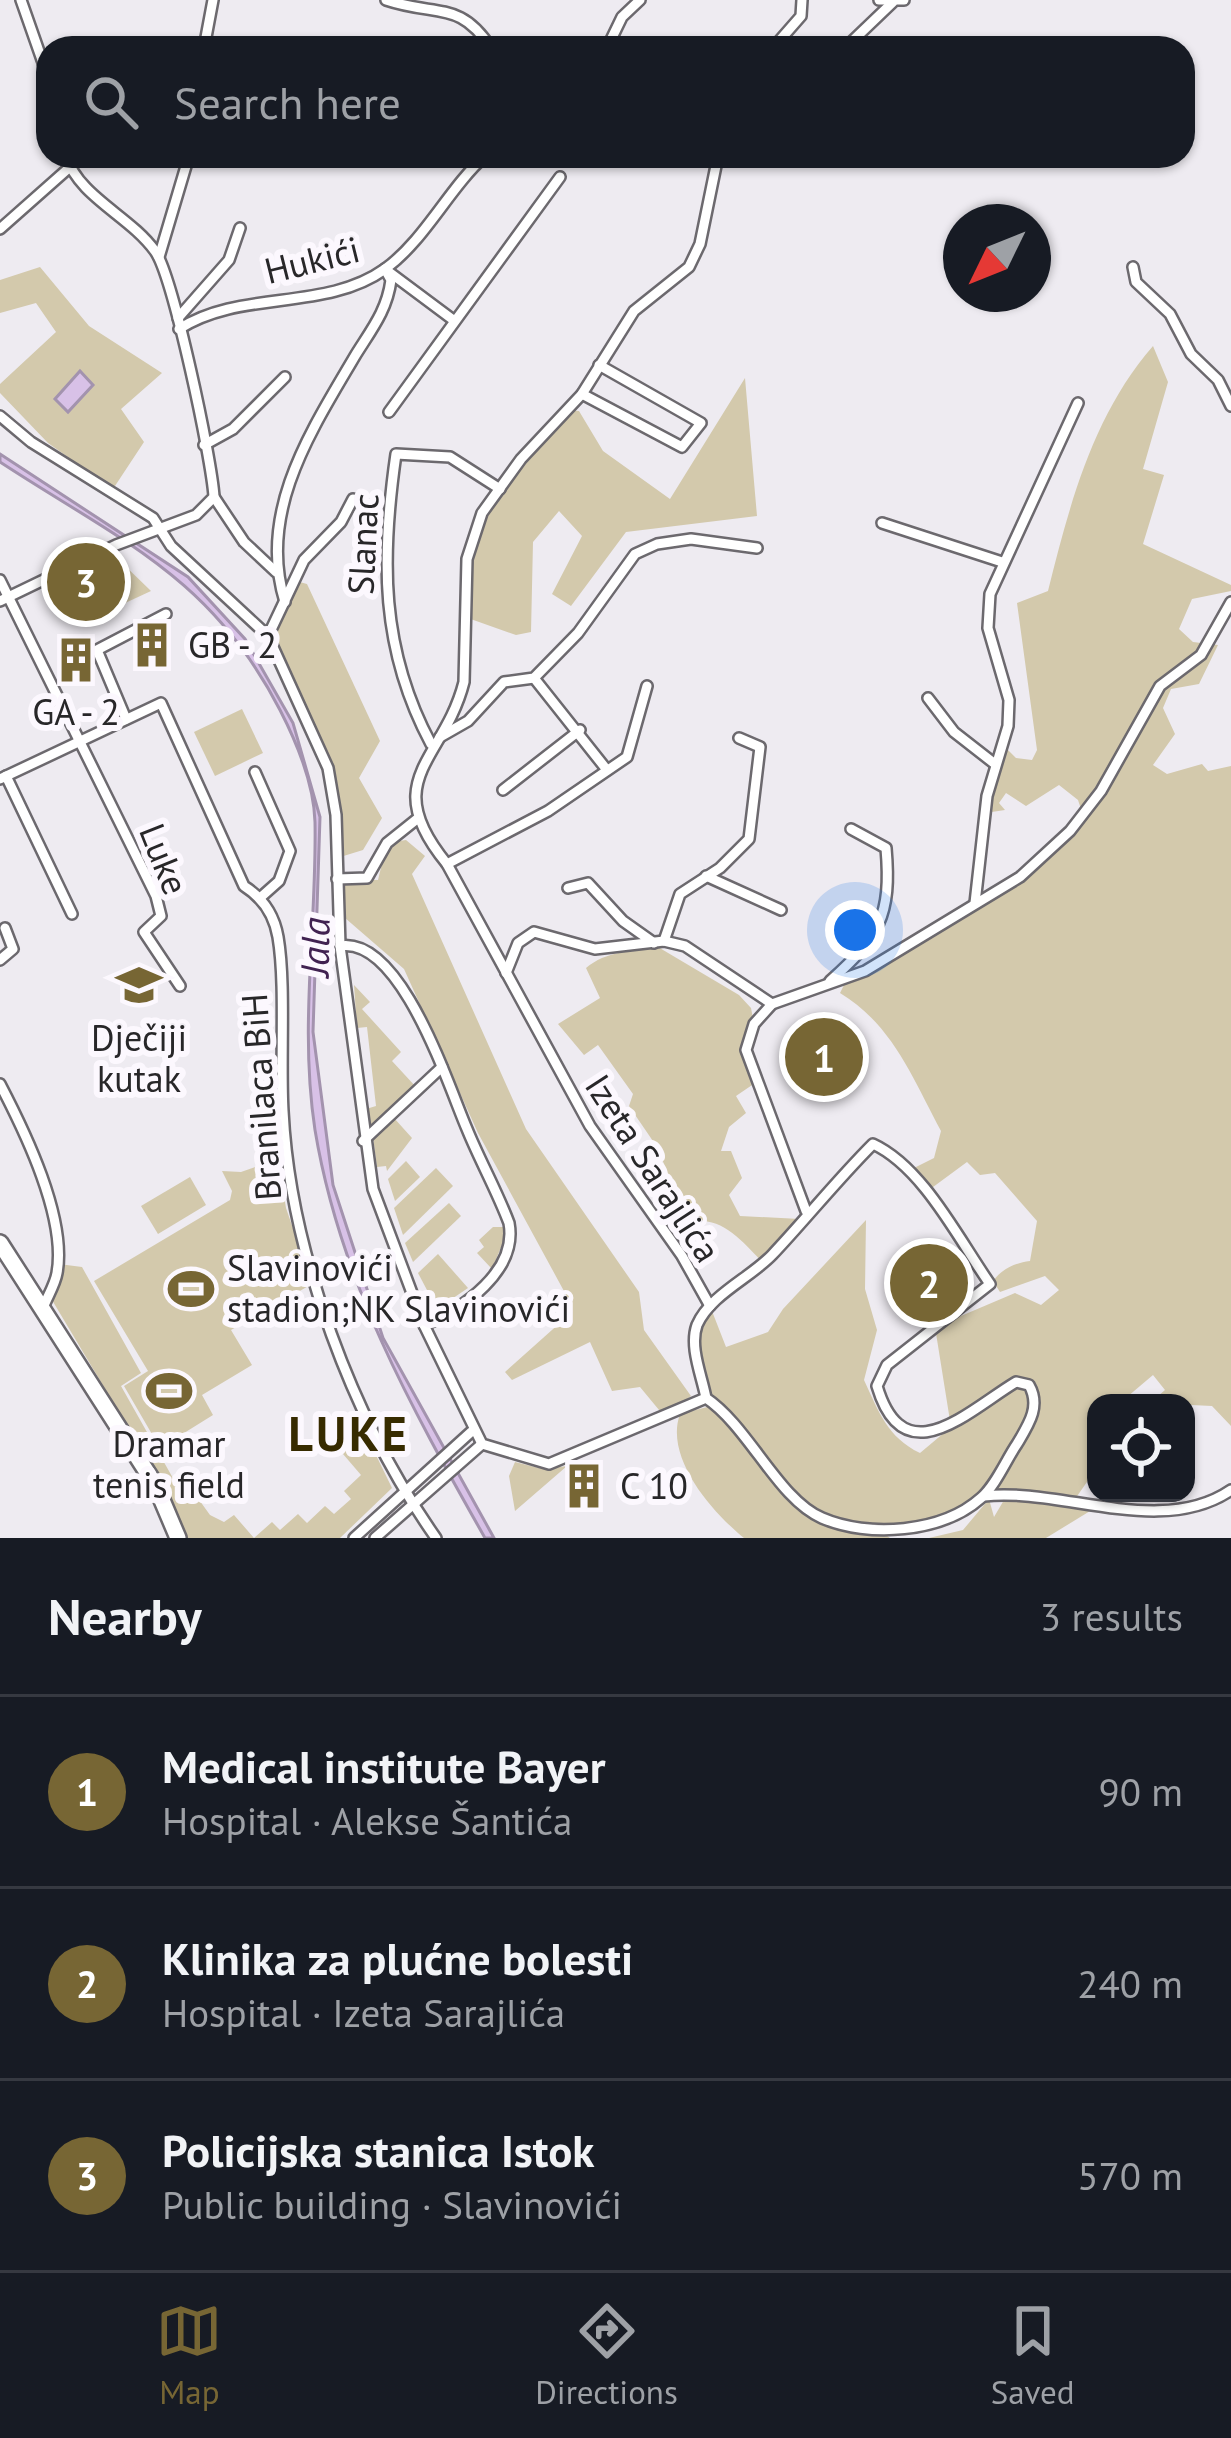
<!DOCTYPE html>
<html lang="en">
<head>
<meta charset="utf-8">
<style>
  :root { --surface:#171b24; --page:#242831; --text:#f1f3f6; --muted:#9ea1a6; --line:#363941; --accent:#776634 }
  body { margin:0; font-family:"PT Sans",sans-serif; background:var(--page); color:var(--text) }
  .controls { position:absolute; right:36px; bottom:36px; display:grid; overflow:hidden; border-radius:24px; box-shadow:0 3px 9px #0004 }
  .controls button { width:108px; height:108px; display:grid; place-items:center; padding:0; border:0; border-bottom:3px solid var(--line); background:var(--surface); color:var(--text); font:60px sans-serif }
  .compass { position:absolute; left:943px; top:204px; width:108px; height:108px; border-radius:50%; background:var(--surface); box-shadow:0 3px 9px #0004; rotate:227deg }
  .you { position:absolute; left:855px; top:930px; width:42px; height:42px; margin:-30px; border:9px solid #fff; border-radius:50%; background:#1a73e8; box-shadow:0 0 0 18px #1a73e833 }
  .badge { display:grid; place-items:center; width:78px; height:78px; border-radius:50%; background:var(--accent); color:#fff; font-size:39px; font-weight:700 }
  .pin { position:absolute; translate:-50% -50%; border:6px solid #fff; box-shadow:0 3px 12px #0006 }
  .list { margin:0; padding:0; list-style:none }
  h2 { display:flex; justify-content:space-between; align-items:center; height:156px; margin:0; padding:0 48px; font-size:51px }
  h2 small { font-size:39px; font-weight:400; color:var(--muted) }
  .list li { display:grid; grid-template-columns:78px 1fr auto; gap:36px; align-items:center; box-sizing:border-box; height:192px; padding:0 48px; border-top:3px solid var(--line) }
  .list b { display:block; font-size:45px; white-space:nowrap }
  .list p { margin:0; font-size:39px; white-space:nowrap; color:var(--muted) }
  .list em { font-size:39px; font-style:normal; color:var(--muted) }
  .icon { flex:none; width:66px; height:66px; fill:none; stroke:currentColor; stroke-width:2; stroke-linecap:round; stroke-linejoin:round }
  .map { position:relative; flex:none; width:1231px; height:1538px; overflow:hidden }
  .search { position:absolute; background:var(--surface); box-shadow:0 3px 9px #0004; left:36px; right:36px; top:36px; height:132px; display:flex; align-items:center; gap:30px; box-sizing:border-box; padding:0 42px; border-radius:36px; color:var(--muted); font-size:45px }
  .sheet { height:732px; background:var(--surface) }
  nav { display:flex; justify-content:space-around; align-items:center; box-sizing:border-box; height:168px; border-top:3px solid var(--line); background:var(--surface); font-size:33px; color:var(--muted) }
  nav a { display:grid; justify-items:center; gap:6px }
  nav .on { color:var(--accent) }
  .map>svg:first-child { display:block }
</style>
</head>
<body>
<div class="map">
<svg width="1231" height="1538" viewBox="0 0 1231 1538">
  <rect width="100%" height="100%" fill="#eeebf1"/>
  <g fill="#d3c9ac">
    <path d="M40,267L89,326L162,373L121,409L144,442L113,489L48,443L0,393V384L56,332L36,303L0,313V280Z"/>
    <path d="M1153,346L1168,382L1143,469L1164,475L1143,544L1231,585V591L1192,599L1179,629L1193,642L1218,645L1199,684L1171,689L1163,708L1175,734L1153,765L1167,774L1202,764L1208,771L1231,766V1426L1212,1406L1150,1403L1165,1390L1153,1375L1127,1397L1131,1403H1096V1469L1073,1502L1095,1508L1046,1538H929L963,1530L989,1499L994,1517L1007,1495L984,1496L938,1521L880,1531L890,1538H744C713,1513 664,1458 680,1414L711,1406L695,1339L710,1306L726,1347L768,1332L783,1309L866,1220L865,1289L877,1330L864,1380C879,1412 887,1437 920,1453L951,1427L935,1327L1015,1293L1041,1305L1059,1290L1045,1276L1000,1292L993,1281C1003,1268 1015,1263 1030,1261L1037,1221L995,1173L980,1175L967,1162L929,1190L914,1168L934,1158L941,1131C913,1079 893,1025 840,993L847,979L1020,877L1082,812L1078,800L1059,785L1026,806L1006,793L999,803L1005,810L985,813L1002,744L1016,758L1032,760L1037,750L1017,603L1048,591C1070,503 1093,415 1153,346Z"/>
    <path d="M745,378L757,516L626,532L571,606L552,594L582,536L559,511L533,542L531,632L516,635L465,617L467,559L482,513L566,410L579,411L603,451L670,499Z"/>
    <path d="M118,559L151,591L80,624L78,617L130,593Z"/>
    <path d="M296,581L307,584L380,741L359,778L382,818L363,850L337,858L327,761L272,628Z"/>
    <path d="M242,709L263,753L215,776L194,732Z"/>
    <path d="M406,840L425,856L412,874L526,1129L639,1292L644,1330L691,1396L664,1416L640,1387L612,1391L590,1342L512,1380L505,1372L571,1313V1304L478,1133L404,969L337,911V879L378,880L387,843Z"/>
    <path d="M658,947L739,995L751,1008L754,1024L746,1050L758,1081L736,1096L746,1113L729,1127L721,1151H731L742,1178L729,1195L740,1216L800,1219L763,1263C747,1246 727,1222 703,1221L671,1181L657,1147L629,1106L633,1094L598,1045L584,1055L558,1024L600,998L586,968C606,951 632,951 658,947Z"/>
    <path d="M354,985L370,1002L362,1009L401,1052L392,1061L416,1087L371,1128L366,1109L376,1106L367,1027L357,1028Z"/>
    <path d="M394,1118L412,1138L387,1171L386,1166L377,1167L373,1137Z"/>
    <path d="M278,1159L286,1208L312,1284L231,1330L252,1365L202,1395L213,1415L160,1448L124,1386L148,1371L94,1281L230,1200L232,1191L222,1171L241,1172Z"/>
    <path d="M406,1161L420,1177L395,1201L388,1179Z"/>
    <path d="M436,1168L453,1186L403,1235L394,1208Z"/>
    <path d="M190,1177L206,1205L158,1234L141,1206Z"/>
    <path d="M449,1203L461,1216L413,1262L405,1243Z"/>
    <path d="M493,1227H505L507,1233L492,1269L477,1253L484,1247L479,1240Z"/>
    <path d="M438,1254L468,1288L437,1309L418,1273Z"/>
    <path d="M59,1264L82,1267L141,1373L121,1386L174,1480L192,1490L210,1515L224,1522L234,1515L254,1538L272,1522L280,1530L298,1514L307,1523L325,1506L334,1514L351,1499L344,1491L361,1475L343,1454L348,1446L339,1429L345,1423L374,1451L392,1488L340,1538H185L142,1451L52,1300Z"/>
    <path d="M515,1462L543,1469L567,1466L515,1511L509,1476Z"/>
  </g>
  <g fill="#d8c1e7" stroke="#a393ae" stroke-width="3">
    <path d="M80,371L93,385L68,412L55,399Z"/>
    <path d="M0,454L188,577L245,639L293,723L320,817L313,1032L333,1185L383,1338L494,1538H485C411,1407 340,1281 315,1130C299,1026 317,925 315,822C314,784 297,743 280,710C211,576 119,540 0,462Z"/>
  </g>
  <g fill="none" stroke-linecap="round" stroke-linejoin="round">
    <g stroke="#6c696e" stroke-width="14">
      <g id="street">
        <path d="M21,0L48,77"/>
        <path d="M386,0C437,17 460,0 491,48"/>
        <path d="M879,0H904"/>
        <path d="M204,48L213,0"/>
        <path d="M607,48L622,17L640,0"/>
        <path d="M773,48L801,16L802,0"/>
        <path d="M845,48L893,2"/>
        <path d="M0,229L70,167"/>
        <path d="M159,257L189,156"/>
        <path d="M1133,267L1136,282L1170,314L1191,354L1218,380L1231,406"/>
        <path d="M385,269L452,319"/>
        <path d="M178,318L229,260L240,228"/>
        <path d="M179,329C241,289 325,312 385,269C425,240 449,188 485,156"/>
        <path d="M582,394L682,447L701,423L599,365"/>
        <path d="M389,412L560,177"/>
        <path d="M0,416L31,442L153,518L171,546L268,636L328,768L336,815L340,946L373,1189L424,1325L482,1444L549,1464L706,1398C702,1376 689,1347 697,1325C710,1295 750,1278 772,1255C806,1219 837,1180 873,1144C923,1167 959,1240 990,1284L887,1365L877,1386C904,1477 969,1410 1016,1382L1029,1385C1041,1406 1029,1424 1017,1444C1006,1460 996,1485 981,1498C942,1533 868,1538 822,1518C778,1499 749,1427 706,1398"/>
        <path d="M204,445L233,429L285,377"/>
        <path d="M214,497L244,542L276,572"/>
        <path d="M882,523L1002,562"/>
        <path d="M0,580L156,896L161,916L144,932L180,986"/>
        <path d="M0,601L116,545L196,515L214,497C212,460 173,276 155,251C130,216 79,197 66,156"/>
        <path d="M285,602C257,512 311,431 355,356C371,330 387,311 391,280L385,269"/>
        <path d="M268,636L304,560L341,522L353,499"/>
        <path d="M534,678L607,770"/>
        <path d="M928,698L954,732L995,764"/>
        <path d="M126,719L97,650L166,614"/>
        <path d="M440,737L468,721L504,682L534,678L578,633L635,554L657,544L691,539L757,548"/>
        <path d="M431,744C380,649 381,558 396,454L450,457L500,489"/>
        <path d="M255,772L290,851L279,881L261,897"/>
        <path d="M6,776L72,914"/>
        <path d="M0,779L161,703L244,886C263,898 274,914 278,937C286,984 280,1060 283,1111C290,1253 354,1422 436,1538"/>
        <path d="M503,790L580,730"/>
        <path d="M447,864L548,811L627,757L647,686"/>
        <path d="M706,876L781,910"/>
        <path d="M337,879L367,878L387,843L417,819"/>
        <path d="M568,888L588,883L623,921L654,943"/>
        <path d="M975,903L987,796L1008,726L1009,700L988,628L990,594L1078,403"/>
        <path d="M664,941L680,894L720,868L749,839L760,747L739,738"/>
        <path d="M340,946C401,936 448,1085 467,1129C480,1161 497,1191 509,1223C518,1271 463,1309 424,1325"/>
        <path d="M0,960L13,949L5,928"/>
        <path d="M506,973L518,943L534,932L595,949L664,941L685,946L772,1004"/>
        <path d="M830,981C879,937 892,916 886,848L851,829"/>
        <path d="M0,1084C25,1132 67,1218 57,1273C55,1285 47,1297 43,1308"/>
        <path d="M363,1141L442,1067"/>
        <path d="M806,1211L746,1050L754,1024L772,1004L865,971L1020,877L1070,831L1101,791L1160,686L1201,655L1231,602"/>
        <path d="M710,1306L682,1256L590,1126L447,864C377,779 444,761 464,682L467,559L482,513L521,459L582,394L634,311L689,267L700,244L718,156"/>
        <path d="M984,1496C1061,1487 1161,1538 1231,1490"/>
        <path d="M354,1538L471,1432"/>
        <path d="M375,1538L482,1444"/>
      </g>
    </g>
    <g stroke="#6c696e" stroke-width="20">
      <path id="primary" d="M0,1243L156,1486L178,1538"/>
    </g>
    <use href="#street" stroke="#fff" stroke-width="9"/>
    <use href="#primary" stroke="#fff" stroke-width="15"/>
  </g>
  <defs>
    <g id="building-bare" transform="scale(3.6)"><path d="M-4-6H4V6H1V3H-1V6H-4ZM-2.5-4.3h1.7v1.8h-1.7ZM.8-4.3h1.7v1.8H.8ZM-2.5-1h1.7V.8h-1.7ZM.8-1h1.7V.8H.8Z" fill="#776634" stroke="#fcf8fe" stroke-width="2.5" paint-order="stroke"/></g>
    <g id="school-bare" transform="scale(3.6)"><path d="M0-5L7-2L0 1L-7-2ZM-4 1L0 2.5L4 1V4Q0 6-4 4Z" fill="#776634" stroke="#fcf8fe" stroke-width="2.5" paint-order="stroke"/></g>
    <g id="stadium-bare" transform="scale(3.6)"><path d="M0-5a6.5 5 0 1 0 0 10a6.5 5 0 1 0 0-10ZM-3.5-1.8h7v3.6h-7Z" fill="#776634" stroke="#fcf8fe" stroke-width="2.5" paint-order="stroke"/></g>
  </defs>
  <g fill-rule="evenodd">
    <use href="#building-bare" x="152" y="645"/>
    <use href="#building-bare" x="76" y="660"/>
    <use href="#school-bare" x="139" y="985"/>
    <use href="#stadium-bare" x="191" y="1289"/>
    <use href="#stadium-bare" x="169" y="1391"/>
    <use href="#building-bare" x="584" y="1486"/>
  </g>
  <g text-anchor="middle" stroke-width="12" stroke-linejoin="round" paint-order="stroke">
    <g font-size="36" fill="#282729" stroke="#fcf8fe">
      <text transform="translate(312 260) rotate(-14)" y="13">Hukići</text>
      <text transform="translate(363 544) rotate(-87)" y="13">Slanac</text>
      <text transform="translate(164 859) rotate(68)" y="13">Luke</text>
      <text transform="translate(261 1097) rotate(-94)" y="13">Branilaca BiH</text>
      <text transform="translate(653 1168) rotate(57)" y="13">Izeta Sarajlića</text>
    </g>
    <g font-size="36" fill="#282729" stroke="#fcf8fe" text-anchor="start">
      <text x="188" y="658">GB - 2</text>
      <text x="76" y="725" text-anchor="middle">GA - 2</text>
      <text x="139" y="1051" text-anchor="middle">Dječiji<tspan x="139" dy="41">kutak</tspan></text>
      <text x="227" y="1281">Slavinovići<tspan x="227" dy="41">stadion;NK Slavinovići</tspan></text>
      <text x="169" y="1457" text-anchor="middle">Dramar<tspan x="169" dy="41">tenis field</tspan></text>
      <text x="620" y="1499">C 10</text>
    </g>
    <g font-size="39" font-style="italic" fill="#412251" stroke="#fcf8fe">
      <text transform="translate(315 947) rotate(-89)" y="14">Jala</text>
    </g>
    <g font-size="48" font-weight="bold" letter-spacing="3" fill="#372b00" stroke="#fcf8fe">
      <text x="349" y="1451">LUKE</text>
    </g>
  </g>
</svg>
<div class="controls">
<button><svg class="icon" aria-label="locate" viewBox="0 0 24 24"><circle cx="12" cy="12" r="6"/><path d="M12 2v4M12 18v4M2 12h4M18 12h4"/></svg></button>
</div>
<svg class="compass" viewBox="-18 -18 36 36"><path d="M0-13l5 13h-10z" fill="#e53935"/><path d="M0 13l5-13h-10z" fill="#9ea1a6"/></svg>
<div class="you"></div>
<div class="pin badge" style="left:824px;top:1057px">1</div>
<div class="pin badge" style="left:929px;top:1283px">2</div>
<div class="pin badge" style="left:86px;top:582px">3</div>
<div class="search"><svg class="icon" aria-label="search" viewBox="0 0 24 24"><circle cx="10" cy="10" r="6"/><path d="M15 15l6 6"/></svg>Search here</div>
</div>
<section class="sheet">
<h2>Nearby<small>3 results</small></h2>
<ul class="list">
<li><span class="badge">1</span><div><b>Medical institute Bayer</b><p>Hospital · Alekse Šantića</p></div><em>90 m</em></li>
<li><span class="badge">2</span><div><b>Klinika za plućne bolesti</b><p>Hospital · Izeta Sarajlića</p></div><em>240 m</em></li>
<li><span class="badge">3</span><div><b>Policijska stanica Istok</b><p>Public building · Slavinovići</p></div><em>570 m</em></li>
</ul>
</section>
<nav>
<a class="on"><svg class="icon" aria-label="map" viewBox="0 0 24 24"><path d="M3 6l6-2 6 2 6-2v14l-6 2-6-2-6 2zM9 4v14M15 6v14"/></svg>Map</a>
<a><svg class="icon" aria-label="directions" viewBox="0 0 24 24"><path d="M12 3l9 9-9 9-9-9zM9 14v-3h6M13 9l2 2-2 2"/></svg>Directions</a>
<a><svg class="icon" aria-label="saved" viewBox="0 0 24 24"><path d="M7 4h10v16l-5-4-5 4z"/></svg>Saved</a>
</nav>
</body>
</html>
